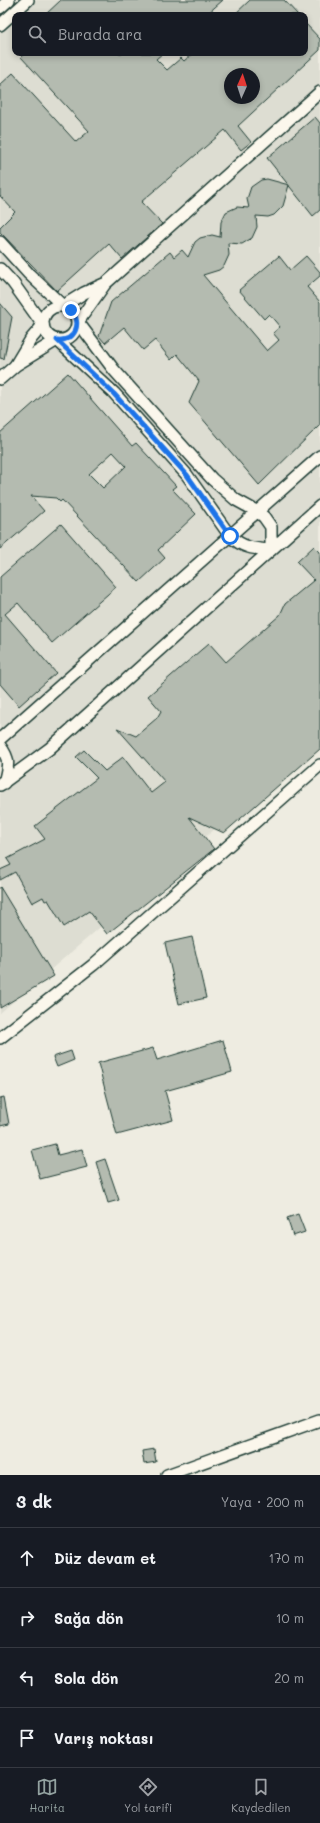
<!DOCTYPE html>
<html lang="tr">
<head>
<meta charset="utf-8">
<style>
  :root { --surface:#171b24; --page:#242831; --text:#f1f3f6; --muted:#9ea1a6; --line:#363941; --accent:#92a19f }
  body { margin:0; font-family:Mali,sans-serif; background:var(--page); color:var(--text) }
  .compass { position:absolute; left:224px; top:68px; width:36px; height:36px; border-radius:50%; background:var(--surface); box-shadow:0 2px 6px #0003; rotate:3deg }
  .stop { position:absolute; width:12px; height:12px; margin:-9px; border:3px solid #1a73e8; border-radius:50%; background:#fff }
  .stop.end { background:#1a73e8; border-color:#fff; box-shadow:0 1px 4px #0008 }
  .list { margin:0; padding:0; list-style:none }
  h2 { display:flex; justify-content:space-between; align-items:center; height:52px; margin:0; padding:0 16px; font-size:17px }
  h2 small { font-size:13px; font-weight:400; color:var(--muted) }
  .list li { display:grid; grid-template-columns:26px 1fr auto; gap:12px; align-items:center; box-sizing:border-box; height:60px; padding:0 16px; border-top:1px solid var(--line) }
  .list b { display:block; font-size:15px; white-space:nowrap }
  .list em { font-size:13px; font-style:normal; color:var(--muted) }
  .icon { flex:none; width:22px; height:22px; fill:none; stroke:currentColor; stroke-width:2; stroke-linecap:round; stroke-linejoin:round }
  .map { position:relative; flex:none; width:320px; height:1475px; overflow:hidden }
  .search { position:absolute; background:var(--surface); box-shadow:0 2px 6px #0003; left:12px; right:12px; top:12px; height:44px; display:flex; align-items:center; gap:10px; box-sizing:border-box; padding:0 14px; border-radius:8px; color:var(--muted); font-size:15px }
  .sheet { height:292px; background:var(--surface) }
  nav { display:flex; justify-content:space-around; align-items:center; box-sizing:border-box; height:56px; border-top:1px solid var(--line); background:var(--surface); font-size:11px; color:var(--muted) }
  nav a { display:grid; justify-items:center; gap:2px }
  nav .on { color:var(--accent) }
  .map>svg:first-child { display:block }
</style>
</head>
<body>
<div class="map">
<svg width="320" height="1475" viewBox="0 0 320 1475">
  <rect width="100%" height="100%" fill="#eeece1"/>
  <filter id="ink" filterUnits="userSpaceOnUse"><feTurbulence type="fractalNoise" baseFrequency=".025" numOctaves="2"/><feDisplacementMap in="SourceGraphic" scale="8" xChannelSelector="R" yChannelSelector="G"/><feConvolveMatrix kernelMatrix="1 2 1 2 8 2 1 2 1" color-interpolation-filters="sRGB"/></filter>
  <g filter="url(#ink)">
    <path fill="#ddddd2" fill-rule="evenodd" d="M0,0H320V739L0,1013ZM15,15H305V53H15ZM230,74H254V98H230Z"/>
    <g fill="#b4bbb0" stroke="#1f3d34" fill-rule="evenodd">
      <path d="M61,0H223L206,15H45Z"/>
      <path d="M250,0H284L298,15H234Z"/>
      <path d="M305,23L320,39V50L238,126L251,142L241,150L225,130L141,202L162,224L122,259L109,244L57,291L0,232V227L15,212L0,196V85L13,73L76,142L89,131L21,57L26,53H163L156,59L167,70L181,58L184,61L193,53H305ZM230,74H254V98H230Z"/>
      <path d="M315,117L320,123V210L313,216L267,158Z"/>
      <path d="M267,179L289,185L283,206L274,215L268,217L256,216L257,227L252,238L242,244L228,243L229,255L224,266L219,270L203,275L267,351L279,340L273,333L280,327L269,314L264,319L239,290L279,256L290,270L306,256L320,272V276L307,287L320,302V425L259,485L189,403L199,381L177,354L171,360L155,340L143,350L124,327L105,343L99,336L111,302L170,252L174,257L182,250L188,257L195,242L200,238L212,235L220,237L221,222L226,212L237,207L249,208L247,199L251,187L261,180Z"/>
      <path d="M0,303L12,317L4,359L0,358Z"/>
      <path d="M68,373L132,446L136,443L176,486L172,489L196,514L158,550L165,558L139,582L62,500L60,502L56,498L31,496L44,511L0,549V433ZM113,452L126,466L103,488L89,474Z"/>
      <path d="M61,524L116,587L52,643L18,603L5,614L56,673L19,706L0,684V577Z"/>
      <path d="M314,546L320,552V749L224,833L189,817L214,849L107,934L89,911L64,927L48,900L45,901L43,897L32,903L15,872L0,880V870L11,865L7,859L45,839L35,826L97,778L76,757L84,750L105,771L123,757L151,793L165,782L117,728L136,736L157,718L161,711L148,696L209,643L226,662L280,615L285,604L314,580L297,562Z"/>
      <path d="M0,887L54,976L0,1008Z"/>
      <path d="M192,937L206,998L179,1004L165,943Z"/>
      <path d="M223,1040L232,1072L165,1091L173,1120L117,1135L98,1063L153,1048L157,1060Z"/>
      <path d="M71,1051L74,1060L57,1067L53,1057Z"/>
      <path d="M4,1097L9,1124L0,1126V1098Z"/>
      <path d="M55,1144L58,1155L82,1149L87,1167L40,1179L32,1150Z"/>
      <path d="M105,1159L119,1200L108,1203L96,1162Z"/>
      <path d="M298,1214L305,1232L293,1236L287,1218Z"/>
      <path d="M154,1449L156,1462L144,1464L142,1451Z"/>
    </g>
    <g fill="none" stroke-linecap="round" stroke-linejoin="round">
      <g stroke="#1f3d34" stroke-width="14">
        <g id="minor">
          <path d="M0,8L9,0"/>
          <path d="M0,25L28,0"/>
          <path d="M0,242L29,274L63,306L84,293L104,284"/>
          <path d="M0,269L13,283L43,325L31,339L16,364"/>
          <circle cx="60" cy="323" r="17"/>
          <path d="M0,379L16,365L57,340L114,393L187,475L230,536C243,548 254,549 271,550V527L264,517L258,512L236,500L212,479L114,370L78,322L105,284L320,92"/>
          <path d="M0,739L320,456"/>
          <path d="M0,746C11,760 8,766 4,783L2,782"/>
          <path d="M0,785L49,749L320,506"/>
          <path d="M0,1038L93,965L320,765"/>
          <path d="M167,1475L320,1420"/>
        </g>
      </g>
      <use href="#minor" stroke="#fbf7ec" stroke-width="11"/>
    </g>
  </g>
  <g fill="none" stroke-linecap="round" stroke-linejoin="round" filter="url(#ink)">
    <path stroke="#1a73e8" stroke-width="5" d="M71,310C83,323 75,342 57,340L114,394L187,475L230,536"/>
  </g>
</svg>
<svg class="compass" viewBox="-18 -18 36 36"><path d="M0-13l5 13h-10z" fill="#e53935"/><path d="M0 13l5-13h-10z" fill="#9ea1a6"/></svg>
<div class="stop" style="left:230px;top:536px"></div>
<div class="stop end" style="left:71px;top:310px"></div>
<div class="search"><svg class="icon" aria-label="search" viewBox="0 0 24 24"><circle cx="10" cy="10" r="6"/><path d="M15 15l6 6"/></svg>Burada ara</div>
</div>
<section class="sheet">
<h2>3 dk<small>Yaya · 200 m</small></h2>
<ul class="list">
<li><svg class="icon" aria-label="ahead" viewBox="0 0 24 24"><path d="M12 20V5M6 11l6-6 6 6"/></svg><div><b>Düz devam et</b></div><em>170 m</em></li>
<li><svg class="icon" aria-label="right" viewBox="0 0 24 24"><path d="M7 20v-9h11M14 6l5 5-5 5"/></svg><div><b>Sağa dön</b></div><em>10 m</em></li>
<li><svg class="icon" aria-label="left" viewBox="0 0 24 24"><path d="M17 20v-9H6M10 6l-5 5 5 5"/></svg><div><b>Sola dön</b></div><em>20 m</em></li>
<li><svg class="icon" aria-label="arrive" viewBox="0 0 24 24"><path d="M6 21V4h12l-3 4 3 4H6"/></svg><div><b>Varış noktası</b></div></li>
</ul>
</section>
<nav>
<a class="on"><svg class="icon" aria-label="map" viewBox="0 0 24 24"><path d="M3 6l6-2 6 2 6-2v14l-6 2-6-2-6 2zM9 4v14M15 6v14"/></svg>Harita</a>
<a><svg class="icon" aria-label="directions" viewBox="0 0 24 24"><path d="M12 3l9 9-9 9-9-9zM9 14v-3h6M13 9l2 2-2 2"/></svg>Yol tarifi</a>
<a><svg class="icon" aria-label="saved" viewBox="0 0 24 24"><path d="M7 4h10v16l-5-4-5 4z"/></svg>Kaydedilen</a>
</nav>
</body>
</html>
